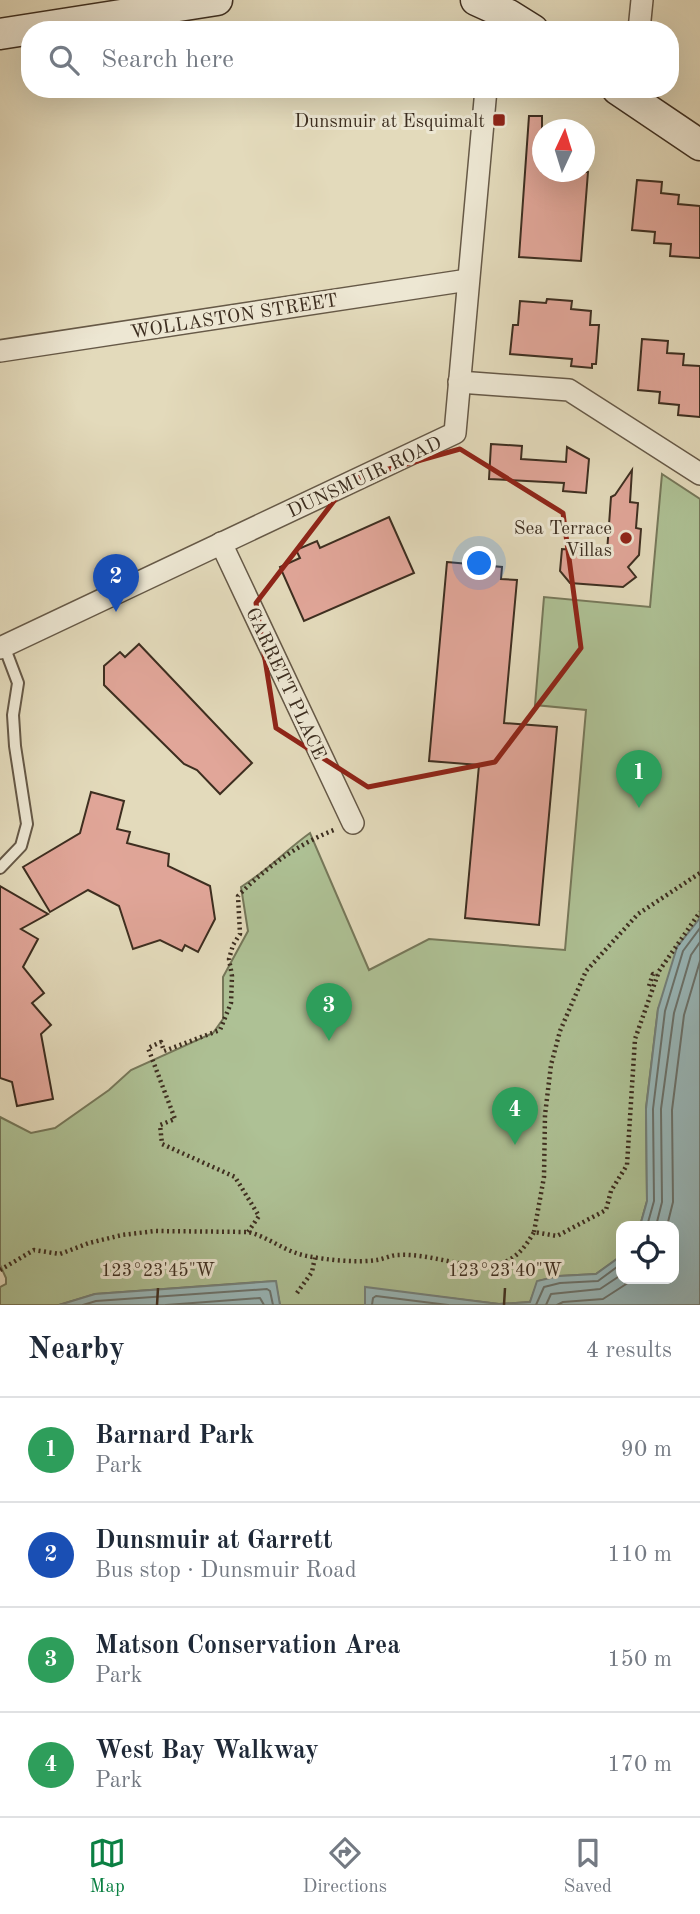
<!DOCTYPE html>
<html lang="en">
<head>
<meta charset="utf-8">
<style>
  :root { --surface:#fff; --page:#f2f2f3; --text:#1f2937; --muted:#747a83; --line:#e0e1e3; --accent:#0b8043 }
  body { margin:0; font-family:"Old Standard TT",serif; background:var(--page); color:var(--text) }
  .controls { position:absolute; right:21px; bottom:21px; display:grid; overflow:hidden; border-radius:14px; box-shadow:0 7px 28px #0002 }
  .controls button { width:63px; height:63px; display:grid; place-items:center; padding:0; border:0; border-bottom:2px solid var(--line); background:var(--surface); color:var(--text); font:35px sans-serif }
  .compass { position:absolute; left:532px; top:119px; width:63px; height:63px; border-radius:50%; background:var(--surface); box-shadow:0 7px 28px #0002; rotate:4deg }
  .you { position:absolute; left:480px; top:564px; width:24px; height:24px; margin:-18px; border:5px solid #fff; border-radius:50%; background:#1a73e8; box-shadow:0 0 0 10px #1a73e833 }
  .badge { display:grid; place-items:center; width:46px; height:46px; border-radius:50%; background:var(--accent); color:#fff; font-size:23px; font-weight:700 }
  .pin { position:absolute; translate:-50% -58px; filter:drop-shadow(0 2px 4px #0008) }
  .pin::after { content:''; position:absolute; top:37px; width:24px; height:21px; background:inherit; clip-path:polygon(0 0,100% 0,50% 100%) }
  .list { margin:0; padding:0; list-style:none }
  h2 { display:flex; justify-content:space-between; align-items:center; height:91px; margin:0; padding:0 28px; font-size:30px }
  h2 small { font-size:23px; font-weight:400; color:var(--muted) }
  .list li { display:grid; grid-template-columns:46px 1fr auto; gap:21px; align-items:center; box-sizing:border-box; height:105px; padding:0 28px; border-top:2px solid var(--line) }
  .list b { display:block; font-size:26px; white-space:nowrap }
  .list p { margin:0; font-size:23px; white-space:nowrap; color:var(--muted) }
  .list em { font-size:23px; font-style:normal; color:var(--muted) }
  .icon { flex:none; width:38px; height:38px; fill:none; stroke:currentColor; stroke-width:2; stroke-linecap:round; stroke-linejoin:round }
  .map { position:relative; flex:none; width:700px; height:1305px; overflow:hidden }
  .search { position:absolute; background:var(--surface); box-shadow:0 7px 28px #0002; left:21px; right:21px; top:21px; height:77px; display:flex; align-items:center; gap:18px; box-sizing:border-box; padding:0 24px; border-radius:28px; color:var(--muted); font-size:26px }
  .sheet { height:511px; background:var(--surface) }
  nav { display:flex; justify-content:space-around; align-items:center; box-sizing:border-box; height:98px; border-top:2px solid var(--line); background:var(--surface); font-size:19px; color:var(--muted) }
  nav a { display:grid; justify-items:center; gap:4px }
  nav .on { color:var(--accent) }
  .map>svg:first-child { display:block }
</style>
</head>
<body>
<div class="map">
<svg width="700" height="1305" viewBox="0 0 700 1305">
  <rect width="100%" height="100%" fill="#e3dabb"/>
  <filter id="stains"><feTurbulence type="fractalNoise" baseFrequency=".00286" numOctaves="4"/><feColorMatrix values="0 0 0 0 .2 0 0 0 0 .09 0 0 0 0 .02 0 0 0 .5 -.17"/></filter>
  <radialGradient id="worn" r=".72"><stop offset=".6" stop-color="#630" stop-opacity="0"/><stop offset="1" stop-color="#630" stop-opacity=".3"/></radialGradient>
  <path fill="#aec195" stroke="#76785a" stroke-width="2" d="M662,474L700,499V918L658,1009L646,1108L647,1201L640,1226H621V1256L596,1274L559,1276L538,1281L530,1302L499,1304L366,1288L365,1305H280L275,1281L95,1294L59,1305H0V1287L6,1284V1278L0,1265V1117L31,1133L55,1128L109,1090L131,1070L213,1033L223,1019V977L248,931L241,887C267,871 286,850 310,833L369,970L429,939L565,950L586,710L535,705L544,597L650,607Z"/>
  <g fill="#99b8ba" stroke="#74817c" stroke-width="2">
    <path d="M700,918V1305H365V1287L499,1304L530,1302L537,1281L559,1276L596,1274L621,1256V1279H674V1226H640L647,1201L646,1109L658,1009L677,947Z"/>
    <path d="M276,1281L280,1305H59L95,1294Z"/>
  </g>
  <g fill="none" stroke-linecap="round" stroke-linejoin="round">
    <g stroke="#6b736d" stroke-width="2">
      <path d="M647,1226L654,1201L653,1109L665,1011L683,951L700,928"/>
      <path d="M656,1226L662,1202L661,1109L674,1013L691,955L700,942"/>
      <path d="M667,1226L673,1202L672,1110L684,1015L700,961"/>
      <path d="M83,1305L96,1301L267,1289L270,1291L273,1305"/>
      <path d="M166,1305L260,1298L264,1305"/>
      <path d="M372,1305L373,1298L376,1296L448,1305"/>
      <path d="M536,1305L544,1287L560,1283L598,1281L621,1264"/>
      <path d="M546,1305L551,1294L600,1289L621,1275"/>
      <path d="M557,1305L563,1302L603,1299L634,1279"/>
    </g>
  </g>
  <g fill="#e1a699" stroke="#3d2e20" stroke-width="2">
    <path d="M529,116H542V172H588L581,261L519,257Z"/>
    <path d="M637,180L662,182L661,193L679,195L678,204L700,206V258L670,256L671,244L654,243L655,232L632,230Z"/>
    <path d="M547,299L572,301L571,309L591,311L590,325H599L596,364H592V368L571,366L572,359L510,354L513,325H518L520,301L546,303Z"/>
    <path d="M642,339L668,341L667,353L684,354L683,365L700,366V417L678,415L679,405L659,403L660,392L638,390Z"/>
    <path d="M491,444L522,446L521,459L566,462L567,447L589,459L586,493L563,491L564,483L489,479Z"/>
    <path d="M632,470L630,502L638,503L636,528L641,529L639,555L628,567L636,577L623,587L570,583L560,571L562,549L607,552L611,497L615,495Z"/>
    <path d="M389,517L414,573L304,621L280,567L300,558L296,550L317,541L320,548Z"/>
    <path d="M447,562L502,567L501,579L517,580L504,723L557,727L539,925L465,918L479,765L429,761Z"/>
    <path d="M139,644L252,763L220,794L197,770L184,764L104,685V666L120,652L125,657Z"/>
    <path d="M91,792L124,801L117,829L130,832L127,843L169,854L168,866L210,886L215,919L198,952L185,945L182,951L160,940L133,949L119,906L88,890L50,912L23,867L80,833Z"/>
    <path d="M0,886L48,914L21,929L38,939L23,967L44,993L32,1003L51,1025L41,1034L53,1099L17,1106L12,1082L0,1078Z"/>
  </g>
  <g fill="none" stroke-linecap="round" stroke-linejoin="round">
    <g stroke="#665947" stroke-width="14">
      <path id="service" d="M0,868L21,846L27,824L15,746L13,715L18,683L4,646"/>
    </g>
    <g stroke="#665947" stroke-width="24">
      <g id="minor">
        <path d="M639,30L642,0"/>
        <path d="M0,351L468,280"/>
        <path d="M459,382L569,390L700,474"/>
        <path d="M221,543L353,823"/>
        <path d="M0,648L455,433L486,89"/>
      </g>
    </g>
    <g stroke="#3d2e20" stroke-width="33">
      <g id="secondary">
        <path d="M476,0L509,15L533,30"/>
        <path d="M0,34L217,0"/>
        <path d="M617,89L700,145"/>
      </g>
    </g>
    <g stroke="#3d2e20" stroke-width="4.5" stroke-dasharray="2 3.5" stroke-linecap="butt">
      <path d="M649,986L653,974L657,975"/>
      <path d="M248,1232L259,1216L235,1177L162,1144L160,1125L175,1119L148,1048L161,1042L164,1051L220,1030L231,1003L232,976L229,959L233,945L240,934L238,896C265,868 298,844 334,830"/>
      <path d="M534,1232L544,1177L545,1115L551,1065L560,1031L586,971L638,914L700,873"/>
      <path d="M0,1270L34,1250L60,1254L89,1243L122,1235L155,1231L248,1232C269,1237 285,1252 307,1256C328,1260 356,1263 377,1260C384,1259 391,1255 398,1255C430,1253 463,1269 494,1265C514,1262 525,1248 534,1232L557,1236L606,1210L611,1191L627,1165L635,1039L659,971L700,912"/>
      <path d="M297,1293L312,1272L315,1257"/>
    </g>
    <use href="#service" stroke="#ede7d3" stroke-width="10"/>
    <use href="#minor" stroke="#ede7d3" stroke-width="21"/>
    <use href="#secondary" stroke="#ede7d3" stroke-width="30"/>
  </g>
  <path fill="none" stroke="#8f2418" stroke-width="5" stroke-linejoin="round" d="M460,449L563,513L581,648L495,762L368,787L276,728L256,603L350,480Z"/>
  <path fill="none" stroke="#3d2e20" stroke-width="2.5" d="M157,1305L158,1288M504,1305L505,1288"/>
  <g fill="#8f2418" stroke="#ede7d3" stroke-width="2.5">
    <rect x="492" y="113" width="14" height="14" rx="3.5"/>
    <circle cx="626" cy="538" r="7"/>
  </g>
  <g text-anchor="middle" stroke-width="6" stroke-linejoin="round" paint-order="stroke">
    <g font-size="19" fill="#3d2e20" stroke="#ede7d3" text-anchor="end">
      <text x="485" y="127">Dunsmuir at Esquimalt</text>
      <text x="612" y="534">Sea Terrace<tspan x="612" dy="22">Villas</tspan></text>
    </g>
    <g font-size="19" fill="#3d2e20" stroke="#ede7d3">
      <text transform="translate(234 315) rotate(-9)" y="7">WOLLASTON STREET</text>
      <text transform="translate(364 476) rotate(-25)" y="7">DUNSMUIR ROAD</text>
      <text transform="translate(287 683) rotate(65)" y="7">GARRETT PLACE</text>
    </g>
  </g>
  <g font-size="18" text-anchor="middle" fill="#3d2e20" stroke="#ede7d3" stroke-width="6" stroke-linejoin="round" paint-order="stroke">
    <text x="158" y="1276">123°23'45"W</text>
    <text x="505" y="1276">123°23'40"W</text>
  </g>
  <rect width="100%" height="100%" filter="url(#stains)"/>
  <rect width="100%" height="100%" fill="url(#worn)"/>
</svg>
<div class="controls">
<button><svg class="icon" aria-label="locate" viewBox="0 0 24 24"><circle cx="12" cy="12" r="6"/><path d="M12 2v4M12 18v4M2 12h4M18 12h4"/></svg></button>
</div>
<svg class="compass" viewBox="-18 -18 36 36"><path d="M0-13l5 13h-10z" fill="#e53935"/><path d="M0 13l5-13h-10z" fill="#747a83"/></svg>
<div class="you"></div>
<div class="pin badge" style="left:639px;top:808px;background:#2e9e5b">1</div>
<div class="pin badge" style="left:116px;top:612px;background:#1a4fb4">2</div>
<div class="pin badge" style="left:329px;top:1041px;background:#2e9e5b">3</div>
<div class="pin badge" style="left:515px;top:1145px;background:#2e9e5b">4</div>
<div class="search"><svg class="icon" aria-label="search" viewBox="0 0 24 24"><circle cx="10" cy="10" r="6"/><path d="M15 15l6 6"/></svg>Search here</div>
</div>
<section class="sheet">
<h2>Nearby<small>4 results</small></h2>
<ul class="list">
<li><span class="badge" style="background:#2e9e5b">1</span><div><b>Barnard Park</b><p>Park</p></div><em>90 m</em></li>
<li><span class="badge" style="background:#1a4fb4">2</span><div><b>Dunsmuir at Garrett</b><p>Bus stop · Dunsmuir Road</p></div><em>110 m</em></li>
<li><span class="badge" style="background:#2e9e5b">3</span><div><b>Matson Conservation Area</b><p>Park</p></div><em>150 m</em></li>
<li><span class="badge" style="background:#2e9e5b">4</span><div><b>West Bay Walkway</b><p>Park</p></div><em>170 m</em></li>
</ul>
</section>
<nav>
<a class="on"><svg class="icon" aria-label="map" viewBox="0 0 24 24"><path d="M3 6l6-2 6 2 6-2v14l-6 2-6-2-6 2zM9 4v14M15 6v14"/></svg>Map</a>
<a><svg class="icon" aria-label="directions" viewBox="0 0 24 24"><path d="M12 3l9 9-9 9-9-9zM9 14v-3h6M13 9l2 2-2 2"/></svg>Directions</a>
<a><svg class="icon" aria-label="saved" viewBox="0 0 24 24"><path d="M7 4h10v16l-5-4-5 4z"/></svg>Saved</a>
</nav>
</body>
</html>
